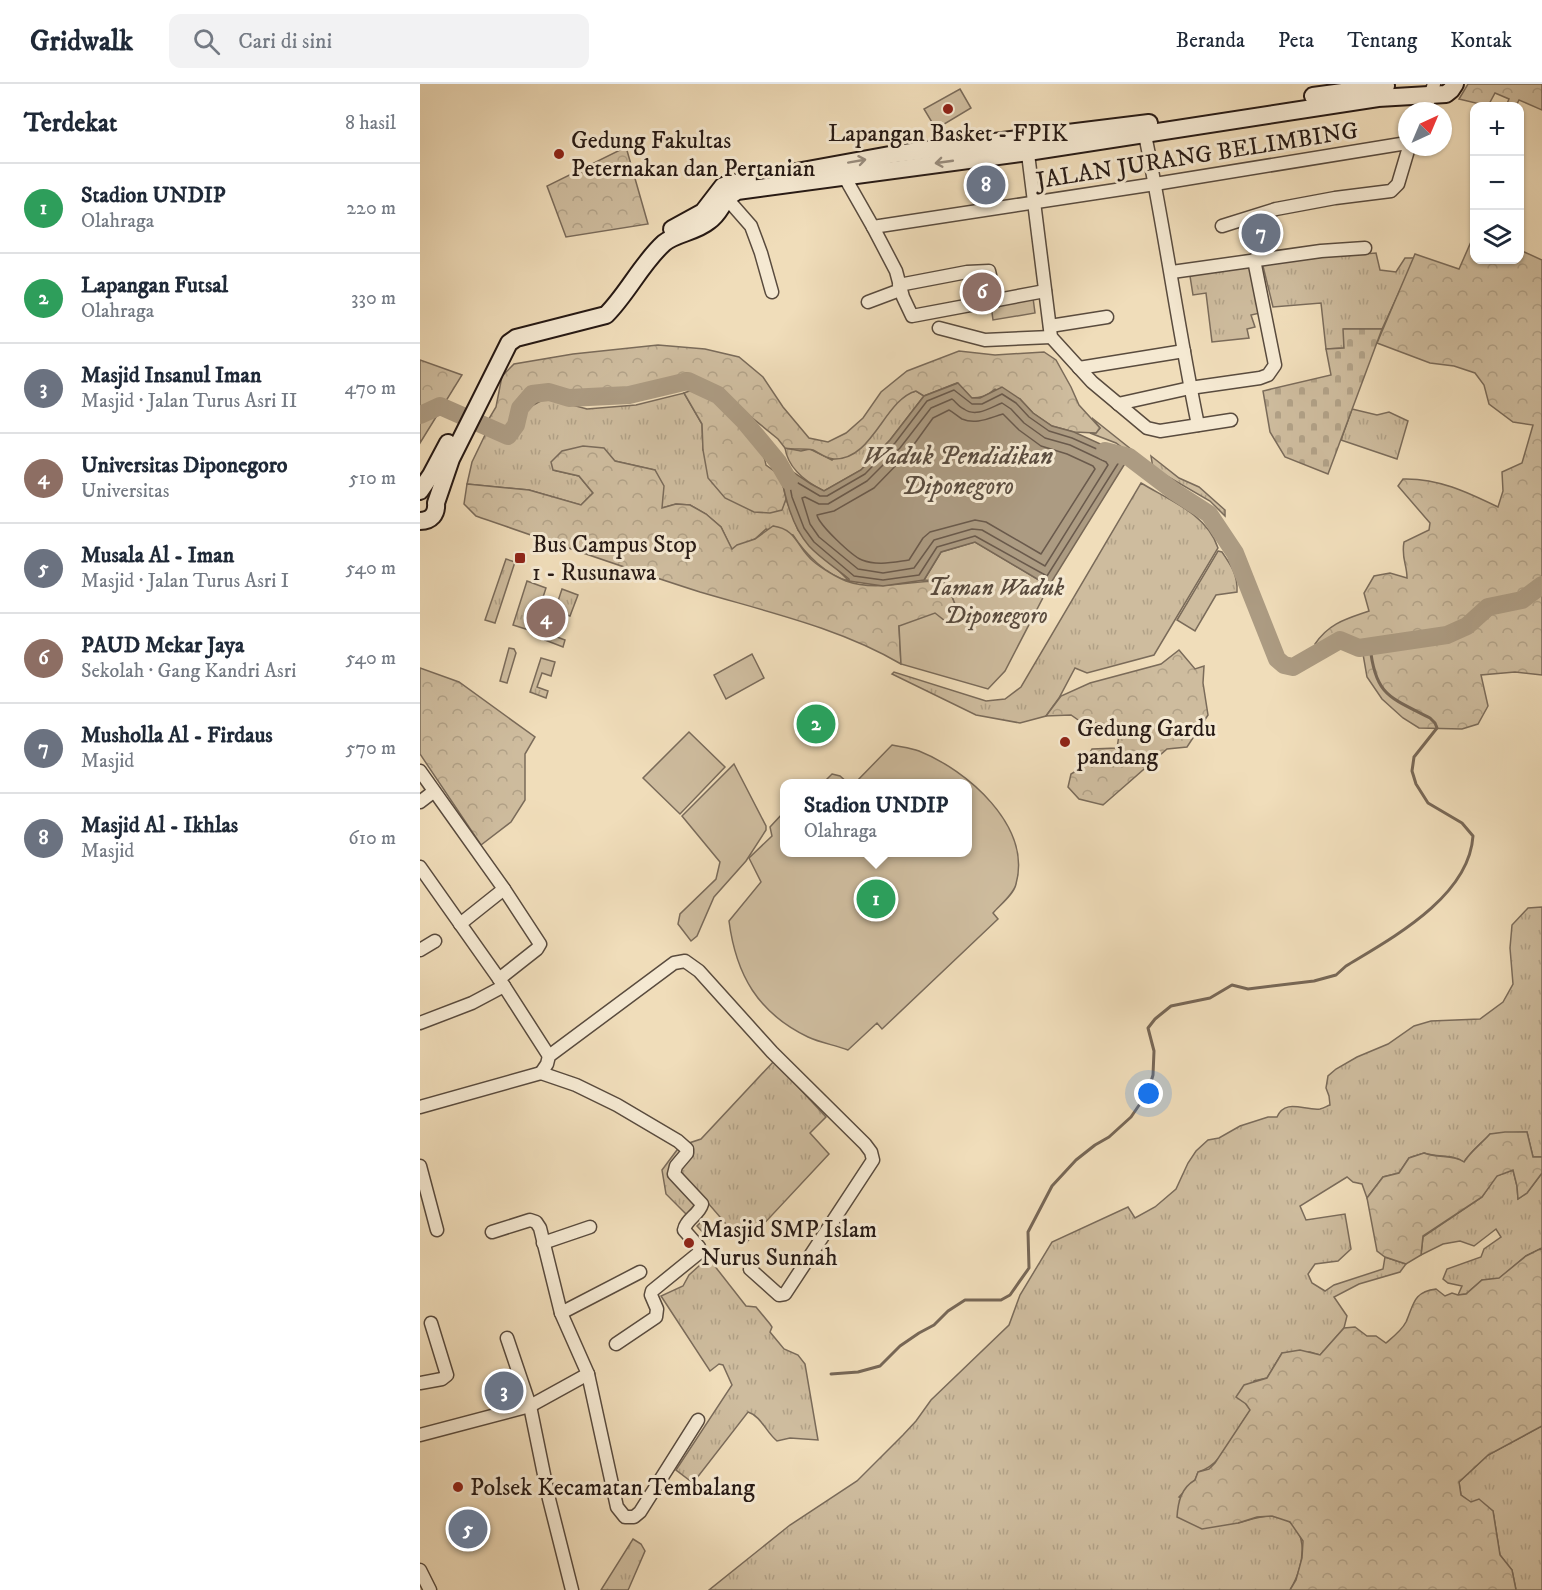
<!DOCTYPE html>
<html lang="id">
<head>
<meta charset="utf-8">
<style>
  :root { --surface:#fff; --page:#f2f2f3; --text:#1f2937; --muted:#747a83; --line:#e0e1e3; --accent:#8f2418 }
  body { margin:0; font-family:"IM FELL DW Pica",serif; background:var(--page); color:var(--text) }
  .controls { position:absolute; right:18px; top:18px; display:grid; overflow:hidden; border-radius:12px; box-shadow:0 2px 4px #0004 }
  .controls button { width:54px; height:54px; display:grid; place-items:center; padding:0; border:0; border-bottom:2px solid var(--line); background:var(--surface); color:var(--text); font:30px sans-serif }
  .compass { position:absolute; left:978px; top:18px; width:54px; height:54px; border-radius:50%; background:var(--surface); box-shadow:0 2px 4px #0004; rotate:44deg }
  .you { position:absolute; left:729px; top:1010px; width:21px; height:21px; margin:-15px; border:4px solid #fff; border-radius:50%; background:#1a73e8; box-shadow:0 0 0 9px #1a73e833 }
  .badge { display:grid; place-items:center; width:39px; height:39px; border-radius:50%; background:var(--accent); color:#fff; font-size:20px; font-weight:700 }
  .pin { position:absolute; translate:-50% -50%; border:3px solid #fff; box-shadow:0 2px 6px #0006 }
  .popup { position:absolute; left:360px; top:695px; width:192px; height:78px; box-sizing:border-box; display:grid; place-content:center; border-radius:12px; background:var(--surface); filter:drop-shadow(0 2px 4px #0005); font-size:20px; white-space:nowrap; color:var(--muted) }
  .popup b { font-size:22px; color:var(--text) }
  .popup::after { content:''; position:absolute; left:50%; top:100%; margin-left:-12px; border:12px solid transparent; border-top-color:var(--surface) }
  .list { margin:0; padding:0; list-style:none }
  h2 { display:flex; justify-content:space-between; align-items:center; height:78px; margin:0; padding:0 24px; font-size:26px }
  h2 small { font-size:20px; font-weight:400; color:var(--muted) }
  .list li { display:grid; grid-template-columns:39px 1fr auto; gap:18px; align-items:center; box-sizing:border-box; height:90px; padding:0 24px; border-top:2px solid var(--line) }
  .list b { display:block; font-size:22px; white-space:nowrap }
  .list p { margin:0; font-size:20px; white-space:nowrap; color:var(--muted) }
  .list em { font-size:20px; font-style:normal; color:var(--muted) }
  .icon { flex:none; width:33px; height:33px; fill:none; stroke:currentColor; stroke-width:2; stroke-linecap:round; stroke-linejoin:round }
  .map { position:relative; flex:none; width:1122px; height:1506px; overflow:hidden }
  header { display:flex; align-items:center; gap:36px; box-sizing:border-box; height:84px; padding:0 30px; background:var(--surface); border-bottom:2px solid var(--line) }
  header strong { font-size:28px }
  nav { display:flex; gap:33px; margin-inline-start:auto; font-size:21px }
  .search { width:420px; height:54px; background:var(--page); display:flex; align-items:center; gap:15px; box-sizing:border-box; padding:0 21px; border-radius:12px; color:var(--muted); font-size:22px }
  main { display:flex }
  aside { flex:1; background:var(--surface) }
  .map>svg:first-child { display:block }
</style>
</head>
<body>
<header>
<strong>Gridwalk</strong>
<div class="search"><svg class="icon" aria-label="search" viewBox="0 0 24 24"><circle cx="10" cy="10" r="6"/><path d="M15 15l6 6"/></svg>Cari di sini</div>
<nav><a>Beranda</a><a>Peta</a><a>Tentang</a><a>Kontak</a></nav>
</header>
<main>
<aside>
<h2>Terdekat<small>8 hasil</small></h2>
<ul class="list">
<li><span class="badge" style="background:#2e9e5b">1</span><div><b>Stadion UNDIP</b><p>Olahraga</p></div><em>220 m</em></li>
<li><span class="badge" style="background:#2e9e5b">2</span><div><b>Lapangan Futsal</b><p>Olahraga</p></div><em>330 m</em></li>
<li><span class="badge" style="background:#6b7280">3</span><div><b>Masjid Insanul Iman</b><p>Masjid · Jalan Turus Asri II</p></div><em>470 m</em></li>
<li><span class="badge" style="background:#8d6e63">4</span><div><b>Universitas Diponegoro</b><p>Universitas</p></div><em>510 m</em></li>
<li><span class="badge" style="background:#6b7280">5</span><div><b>Musala Al - Iman</b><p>Masjid · Jalan Turus Asri I</p></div><em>540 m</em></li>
<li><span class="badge" style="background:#8d6e63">6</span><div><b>PAUD Mekar Jaya</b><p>Sekolah · Gang Kandri Asri</p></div><em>540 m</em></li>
<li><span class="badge" style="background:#6b7280">7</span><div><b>Musholla Al - Firdaus</b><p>Masjid</p></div><em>570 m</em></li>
<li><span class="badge" style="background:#6b7280">8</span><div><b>Masjid Al - Ikhlas</b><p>Masjid</p></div><em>610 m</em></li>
</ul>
</aside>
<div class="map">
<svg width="1122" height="1506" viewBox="0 0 1122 1506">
  <defs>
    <pattern id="grass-tufts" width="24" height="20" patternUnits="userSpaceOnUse" patternTransform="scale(1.5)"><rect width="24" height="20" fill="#cebc9e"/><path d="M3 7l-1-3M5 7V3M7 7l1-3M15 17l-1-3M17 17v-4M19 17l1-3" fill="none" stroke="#b1a187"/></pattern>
    <pattern id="forest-crowns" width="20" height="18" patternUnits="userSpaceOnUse" patternTransform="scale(1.5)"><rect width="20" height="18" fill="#cebc9e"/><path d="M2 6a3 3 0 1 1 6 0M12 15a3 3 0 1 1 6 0" fill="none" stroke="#b1a187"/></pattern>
    <pattern id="cemetery-stones" width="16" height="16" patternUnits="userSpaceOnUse" patternTransform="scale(1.5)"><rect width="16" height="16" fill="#cebc9e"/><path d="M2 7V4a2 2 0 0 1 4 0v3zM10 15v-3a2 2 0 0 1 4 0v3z" fill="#b1a187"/></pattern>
  </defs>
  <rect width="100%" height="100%" fill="#f0ddba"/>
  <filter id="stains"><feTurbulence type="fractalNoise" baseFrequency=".00333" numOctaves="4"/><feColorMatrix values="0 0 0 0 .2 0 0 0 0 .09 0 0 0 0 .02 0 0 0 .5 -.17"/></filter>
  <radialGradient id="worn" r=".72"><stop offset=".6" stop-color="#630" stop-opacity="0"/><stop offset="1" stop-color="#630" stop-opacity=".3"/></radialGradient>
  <g fill="url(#grass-tufts)" stroke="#7a6b5a" stroke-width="1.5">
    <path d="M956,169L960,186L976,188L985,174H995L962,245H924V264L906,265L901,219L853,223L842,178Z"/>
    <path d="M828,180L833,185L840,229L831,231L835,243L827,245L829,254L792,258L786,209L773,211L770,192Z"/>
    <path d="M496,307L504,312L470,356L441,386L404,407C386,398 368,384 365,364L381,367L390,365L412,376L485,310Z"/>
    <path d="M264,309L282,340L283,366L361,426L366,415L378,446L429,497C407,492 385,470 373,451L346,445L335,455L312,466L301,443L286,430L270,421L256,420L242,424L235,386L195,377L133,386L159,392L173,409L161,421L109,406L47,400L52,378L66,349L90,359L102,342L106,325L126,314L167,325L216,321Z"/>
    <path d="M932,325L957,331L969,328L988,337L977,375L921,356Z"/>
    <path d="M672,334L722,374L720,377L696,359L670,349H676L680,344Z"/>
    <path d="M731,372L759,394L779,403L805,426V432L790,417L733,384Z"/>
    <path d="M721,399C749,416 787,430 798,464L734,571L667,589L655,584L639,614L626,632L600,639L556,631L472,590L474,588L566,617L585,615L601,603Z"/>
    <path d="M798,467L802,468C811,481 818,491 817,508L796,511L775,547L757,536Z"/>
    <path d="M86,475L95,478L75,539L65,536Z"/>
    <path d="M107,497L126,504L112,547L93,541Z"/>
    <path d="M142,505L158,511L150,532L141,529L138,538L141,540L137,553L145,556L143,563L125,556Z"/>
    <path d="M89,564L94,565L96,569L87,599L80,597Z"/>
    <path d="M121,574L135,578L131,592L122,589L117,603L128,607L126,614L110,608Z"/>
    <path d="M1122,823V1073H1113L1107,1048L1070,1050C1061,1060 1051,1067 1044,1078C1032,1070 1019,1074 1004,1069L989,1074L979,1089L963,1093L947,1114L942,1100L933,1098L927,1093L880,1122L886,1136L925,1130L931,1165L918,1177L895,1180L888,1190L892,1199L905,1207L914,1201L963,1185L965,1173L986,1180L980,1188L939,1200L914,1213L927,1232L924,1244L900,1271L890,1268L862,1269L847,1294L834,1297L826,1320L831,1326C814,1346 805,1380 778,1388L775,1396L759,1413L818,1439C829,1436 839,1432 851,1432C892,1435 886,1480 870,1506H289L370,1441L437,1397L483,1351L496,1337L511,1316L589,1241L600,1211L632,1158L708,1123L715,1134L735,1123L756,1105L768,1079L776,1067L788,1056L799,1054L820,1042L848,1033H857C865,1014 885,1027 900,1025C904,1024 907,1022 910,1021L909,1012L906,1004L908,992L916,985L937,973L968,960L994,942L1011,937L1060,935L1083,918L1093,900L1090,864L1092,841L1108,824Z"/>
    <path d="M354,977L406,1033L390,1049L409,1070L324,1161L288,1119L270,1134L246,1110L242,1086L260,1062L281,1055Z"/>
    <path d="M1093,1086L1097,1102L1098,1115L1107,1109L1122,1089V1164L1106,1172L1079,1195L1062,1196L1046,1210L1038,1211L1042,1202L1028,1199L1023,1195L1027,1185L1061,1173L1064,1165L1081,1153L1076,1145L1054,1162L1040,1157L1023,1160L1001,1171L1003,1153L1062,1113L1076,1092Z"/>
    <path d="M290,1176L326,1222L336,1223L350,1240L352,1243L350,1248L364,1265L378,1271L385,1280L398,1356L370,1354L357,1357C346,1348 341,1332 328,1328L273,1399L256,1386L312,1301L303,1281L299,1280L290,1287L241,1212L263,1202L269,1191L280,1181Z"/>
    <path d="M1122,1342V1506H1096L1092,1486L1080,1471L1073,1427L1051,1419L1041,1411L1039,1398L1068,1371Z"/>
    <path d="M213,1455L221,1460L225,1467L209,1504L208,1506H181Z"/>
  </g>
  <g fill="url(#forest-crowns)" stroke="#7a6b5a" stroke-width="1.5">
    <path d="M1048,0H1122V26L1099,16L1096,22H1086L1089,15L1075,9L1068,22L1039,15Z"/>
    <path d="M206,63L228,140L146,153L127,102Z"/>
    <path d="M1054,151V176H1100V166L1122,176V591L1095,588L1061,591L1068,622L1058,640L1042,645L999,644L983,634L962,615L947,593L943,570L921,561L908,568L895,560C909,539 926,535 949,527L944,509L954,492L970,489L987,494C987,480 981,474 984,458L1009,446L1010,439L978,402L983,395C1018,394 1047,408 1078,423L1083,407L1082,388L1102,379L1113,341L1093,338L1069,320L1064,301L1055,289L1034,282L1010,279L957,259L995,170L1039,185Z"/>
    <path d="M238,261L285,265L319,273L343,293L363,323L389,354L408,358L426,349L443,334L461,308L487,287L539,267L575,271L624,268L636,276L651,303L659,321L680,344L676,349L654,348L632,342L613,329L600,315L575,305C567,312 561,314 551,314L537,299L504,312L496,307C464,316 453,376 414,375C407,375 399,369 393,366C385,364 374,366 365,364L358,355L298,306L267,289L212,305L152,307L131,303L112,306L93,327L87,344L67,338L76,323L82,292L94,280L153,270Z"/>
    <path d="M0,276L42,291L0,359Z"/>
    <path d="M272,306C278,308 284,310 290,313C309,325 343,358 346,381L361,392L366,415L362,426L350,429L334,428L305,414L288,394L283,366L282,340L264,309Z"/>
    <path d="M163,362L184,364L195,377L235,386L244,402L242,424L256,420L270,421L286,430L301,443L312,465L317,461L335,455L353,442C377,445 377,464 393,477C401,484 416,493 426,497C456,508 491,496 523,497L529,505L537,525L528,540L479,542L481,580C420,544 348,528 280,508C205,484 131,458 56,432L44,420L47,400L109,406L161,421L173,409L159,392L133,386L131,378L142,367Z"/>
    <path d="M759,566L775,585L784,582L783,599L788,631L767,663L747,665L683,721L659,715L648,703L651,690L661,684L672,665L697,664L699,651L678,639L664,640L651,631L626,632L641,612L670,599L741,580Z"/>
    <path d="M0,584L39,598L115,653L105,670V716L91,738L61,761L0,670Z"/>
    <path d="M1085,1048H1107L1113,1073H1122V1089L1107,1109L1098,1115L1097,1102L1093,1086L1077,1092L1062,1113L1003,1152L1001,1171L986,1180L965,1173L957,1167L947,1114L963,1093L979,1089L989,1074L1004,1069C1019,1075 1032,1070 1044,1078C1051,1067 1061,1060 1070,1050Z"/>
    <path d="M1122,1164V1342L1068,1371L1039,1398L1041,1411L1051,1418L1059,1415L1073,1427L1080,1471L1092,1486L1096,1506H870L876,1496L882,1474L883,1457L870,1438L852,1432L837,1433L818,1439L782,1445L757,1433C758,1418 761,1404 775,1396L778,1388L789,1385L795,1379L830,1326L826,1320L816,1313L824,1301L847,1294L862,1269L880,1266L900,1271L924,1244L935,1243L947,1252H956L966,1259C973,1253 982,1246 986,1238C994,1220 993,1208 1016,1205L1025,1212L1032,1209L1038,1211L1046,1210L1062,1196L1079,1194L1106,1172Z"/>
  </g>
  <path fill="url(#cemetery-stones)" stroke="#7a6b5a" stroke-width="1.5" d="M923,245H962L908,390L865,373L850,348L843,307L911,291L906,265L924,264Z"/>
  <g fill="#cebc9e" stroke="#7a6b5a" stroke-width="1.5">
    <path d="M540,5L551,24L516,45L504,25Z"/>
    <path d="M613,214L615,229L573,236L571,221Z"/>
    <path d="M555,458L629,502L585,587L568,605L481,580L479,542L515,529L529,540L537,525L529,505L523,497L504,496L521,468Z"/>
    <path d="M332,570L344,594L306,615L294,591Z"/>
    <path d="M269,648L305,683L260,730L223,694Z"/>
    <path d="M472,661C481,663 491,664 499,667C547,686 612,742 596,800C594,810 580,821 573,829L578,835L462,945L457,939L428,966C415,961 401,959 388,953C338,929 316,891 309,837L341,798L329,774L352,752L350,743L364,728V768H548V700L435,699Z"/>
    <path d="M314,680L346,742V746L326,777L294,813L277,852L271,857L258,840L260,830L296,795L300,778L262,732Z"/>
    <path d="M412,690L420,692L428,699H403Z"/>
    <path d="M284,1135L296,1148L289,1155L277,1142Z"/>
  </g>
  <path fill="#ac9b82" stroke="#776756" stroke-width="1.5" d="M538,299L552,314H560L582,303L600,315L613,329L632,342L654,348L709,373L629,502L555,458L521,468L504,496L463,502L429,497V495C416,484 400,474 389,462C369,439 364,406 358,378L391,400L404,407L441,386L470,356L504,312Z"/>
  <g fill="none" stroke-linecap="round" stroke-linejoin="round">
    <g stroke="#6a5a4c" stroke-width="1.5">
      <path d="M534,306L552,320H562L582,310L596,319L609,333L629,347L652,354L697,374L699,378L627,492L555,452L517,463L499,491L463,496L434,492L394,458L384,444L372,413L369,397L373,396L400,412H407L445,390L475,359L507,317Z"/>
      <path d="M532,315C536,318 539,323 544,325C556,334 571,323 582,319L591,325L604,339L625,354L650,361L686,378L688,381L625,482L562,446L552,445L514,456L494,484L463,489L438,485L399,453L390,440L382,414L385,413L399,420H408L447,397L480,364L511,324Z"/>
      <path d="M529,326C533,328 537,332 542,335C556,341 569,334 583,330L599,346L621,362L647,370L673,382L675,385L621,470L566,438L555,436L510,448L503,454L489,476C474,478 457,482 442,476C432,472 399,441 397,431L414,427L454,404L487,370L513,334Z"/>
    </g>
    <path stroke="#776756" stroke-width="3" d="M411,1290L438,1288L460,1282L480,1262L499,1249L514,1241L528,1227L545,1216H581L590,1211L609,1184L608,1148L632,1102L656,1076L675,1061L689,1053L711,1033L728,1008L733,991L734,967L728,944L735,935L751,922L790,914L812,901L828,905L894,897L916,891L926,882C972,854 1049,813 1053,752L1042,739L1008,719L996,700L992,687L994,673L1017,644L1015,639L1010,634C969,613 955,611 950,562"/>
    <g stroke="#ac9b82" stroke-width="18">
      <path d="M0,331L20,322L88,352L96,341L100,324L112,310L129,308L149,314L209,311L268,297L298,311L324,337L358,378L369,397"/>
      <path d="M685,367L709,373L755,408L789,430L815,469L857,575L864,581L873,583L920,556L939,564L1027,551L1047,542L1068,523L1102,516L1122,501"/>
    </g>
    <g stroke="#594b3e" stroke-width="15">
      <g id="street">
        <path d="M1005,27L1014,0"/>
        <path d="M725,51C745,147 758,245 778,341"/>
        <path d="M607,62L631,253L672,298L727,344L740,347L811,336"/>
        <path d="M424,92L453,143L735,100L987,59"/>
        <path d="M302,109L331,142L341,169L352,208"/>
        <path d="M802,142L856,125L915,114L971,107L978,100L989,63"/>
        <path d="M453,143L476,187L483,213L492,232L625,207"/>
        <path d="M752,188L901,167L945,164"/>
        <path d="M479,201L547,188L569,187L576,217"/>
        <path d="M448,218L480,206"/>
        <path d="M630,242L687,233"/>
        <path d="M519,244L565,256L631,253"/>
        <path d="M659,284L764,267"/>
        <path d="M698,320L770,304L840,294L848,291L855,281L834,176"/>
        <path d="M0,687L84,805L40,840"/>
        <path d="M0,718L13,708"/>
        <path d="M0,783L84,902L129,972"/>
        <path d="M0,866L15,857"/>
        <path d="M79,895L117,865L120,860L84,805"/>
        <path d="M0,939L52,919L84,902"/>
        <path d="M121,989L127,980L129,972L254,879L265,877L279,887L352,968L445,1060L451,1068L453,1076L365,1210L359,1211L330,1185"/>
        <path d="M121,989L156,1001L197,1021L258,1057L267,1065V1069L256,1082L254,1090L282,1120C279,1131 266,1135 264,1146L279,1163L280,1168L232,1207L231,1211L237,1225L236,1233L196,1260"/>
        <path d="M0,1023L121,989"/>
        <path d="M0,1082L17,1146"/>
        <path d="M123,1159L170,1143"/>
        <path d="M141,1229L220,1188"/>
        <path d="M87,1254L110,1322L129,1415L152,1506"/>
        <path d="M168,1290L197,1423L205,1433H214L220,1428L278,1336"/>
        <path d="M0,1299L22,1295L27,1291L11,1239"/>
        <path d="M0,1351L110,1322L168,1290L141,1229L120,1144L116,1138L110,1136L72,1148"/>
        <path d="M0,1486L10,1506"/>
      </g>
    </g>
    <g stroke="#271a15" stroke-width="20">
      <g id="secondary">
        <path d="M893,12L966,2"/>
        <path d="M371,89L475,70L729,39"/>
        <path d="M252,145L283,128L303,102L328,96"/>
        <path d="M0,407L11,391L28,359"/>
        <path d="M0,437C11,437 17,430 16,419L31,375L89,259L96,254L186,231C208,209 221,180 244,159C256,149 276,148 289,137C303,127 300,117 317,107L608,68L958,14L1026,10L1031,6L1035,0"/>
      </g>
    </g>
    <use href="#street" stroke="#f5e9d2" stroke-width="12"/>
    <use href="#secondary" stroke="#f5e9d2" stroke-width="16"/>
  </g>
  <defs><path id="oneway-shaft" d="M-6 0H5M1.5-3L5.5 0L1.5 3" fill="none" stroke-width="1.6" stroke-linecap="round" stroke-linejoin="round" transform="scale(1.5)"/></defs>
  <g stroke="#988c7d">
    <use href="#oneway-shaft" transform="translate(437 77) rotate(-10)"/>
    <use href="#oneway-shaft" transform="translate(524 78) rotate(172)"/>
  </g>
  <g fill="#8f2418" stroke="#f5e9d2" stroke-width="2">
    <circle cx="528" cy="25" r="6"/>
    <circle cx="139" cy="70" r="6"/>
    <rect x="94" y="468" width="12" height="12" rx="3"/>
    <circle cx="645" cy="658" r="6"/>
    <circle cx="269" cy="1159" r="6"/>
    <circle cx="38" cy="1403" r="6"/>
  </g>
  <g text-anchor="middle" stroke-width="6" stroke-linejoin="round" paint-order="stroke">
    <g font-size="24" fill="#271a15" stroke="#f5e9d2" text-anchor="start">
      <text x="528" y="57" text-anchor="middle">Lapangan Basket - FPIK</text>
      <text x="151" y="64">Gedung Fakultas<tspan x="151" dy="28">Peternakan dan Pertanian</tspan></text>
      <text x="112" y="468">Bus Campus Stop<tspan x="112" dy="28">1 - Rusunawa</tspan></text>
      <text x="657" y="652">Gedung Gardu<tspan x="657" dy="28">pandang</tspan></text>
      <text x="281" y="1153">Masjid SMP Islam<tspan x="281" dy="28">Nurus Sunnah</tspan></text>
      <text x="50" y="1411">Polsek Kecamatan Tembalang</text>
    </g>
    <g font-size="24" fill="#271a15" stroke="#f5e9d2">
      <text transform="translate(777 71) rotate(-9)" y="8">JALAN JURANG BELIMBING</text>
    </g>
    <g font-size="24" font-style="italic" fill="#594b3e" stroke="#f5e9d2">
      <text x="576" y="511">Taman Waduk<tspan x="576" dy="28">Diponegoro</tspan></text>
    </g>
    <g font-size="26" font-style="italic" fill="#5c4e41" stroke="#f5e9d2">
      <text x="538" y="380">Waduk Pendidikan<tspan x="538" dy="30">Diponegoro</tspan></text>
    </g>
  </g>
  <rect width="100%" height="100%" filter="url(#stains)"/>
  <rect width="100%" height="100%" fill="url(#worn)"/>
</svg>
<div class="controls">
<button>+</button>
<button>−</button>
<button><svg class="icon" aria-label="layers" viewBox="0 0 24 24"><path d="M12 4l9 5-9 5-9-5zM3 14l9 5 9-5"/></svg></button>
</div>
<svg class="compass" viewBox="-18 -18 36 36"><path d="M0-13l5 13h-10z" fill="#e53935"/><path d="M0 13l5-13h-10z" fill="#747a83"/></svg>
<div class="you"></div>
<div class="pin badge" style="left:456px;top:815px;background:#2e9e5b">1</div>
<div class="popup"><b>Stadion UNDIP</b>Olahraga</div>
<div class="pin badge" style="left:396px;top:640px;background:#2e9e5b">2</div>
<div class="pin badge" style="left:84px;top:1307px;background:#6b7280">3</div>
<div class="pin badge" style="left:126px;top:534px;background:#8d6e63">4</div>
<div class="pin badge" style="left:48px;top:1445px;background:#6b7280">5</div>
<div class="pin badge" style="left:562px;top:208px;background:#8d6e63">6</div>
<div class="pin badge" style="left:841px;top:149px;background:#6b7280">7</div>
<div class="pin badge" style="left:566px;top:101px;background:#6b7280">8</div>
</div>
</main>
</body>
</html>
